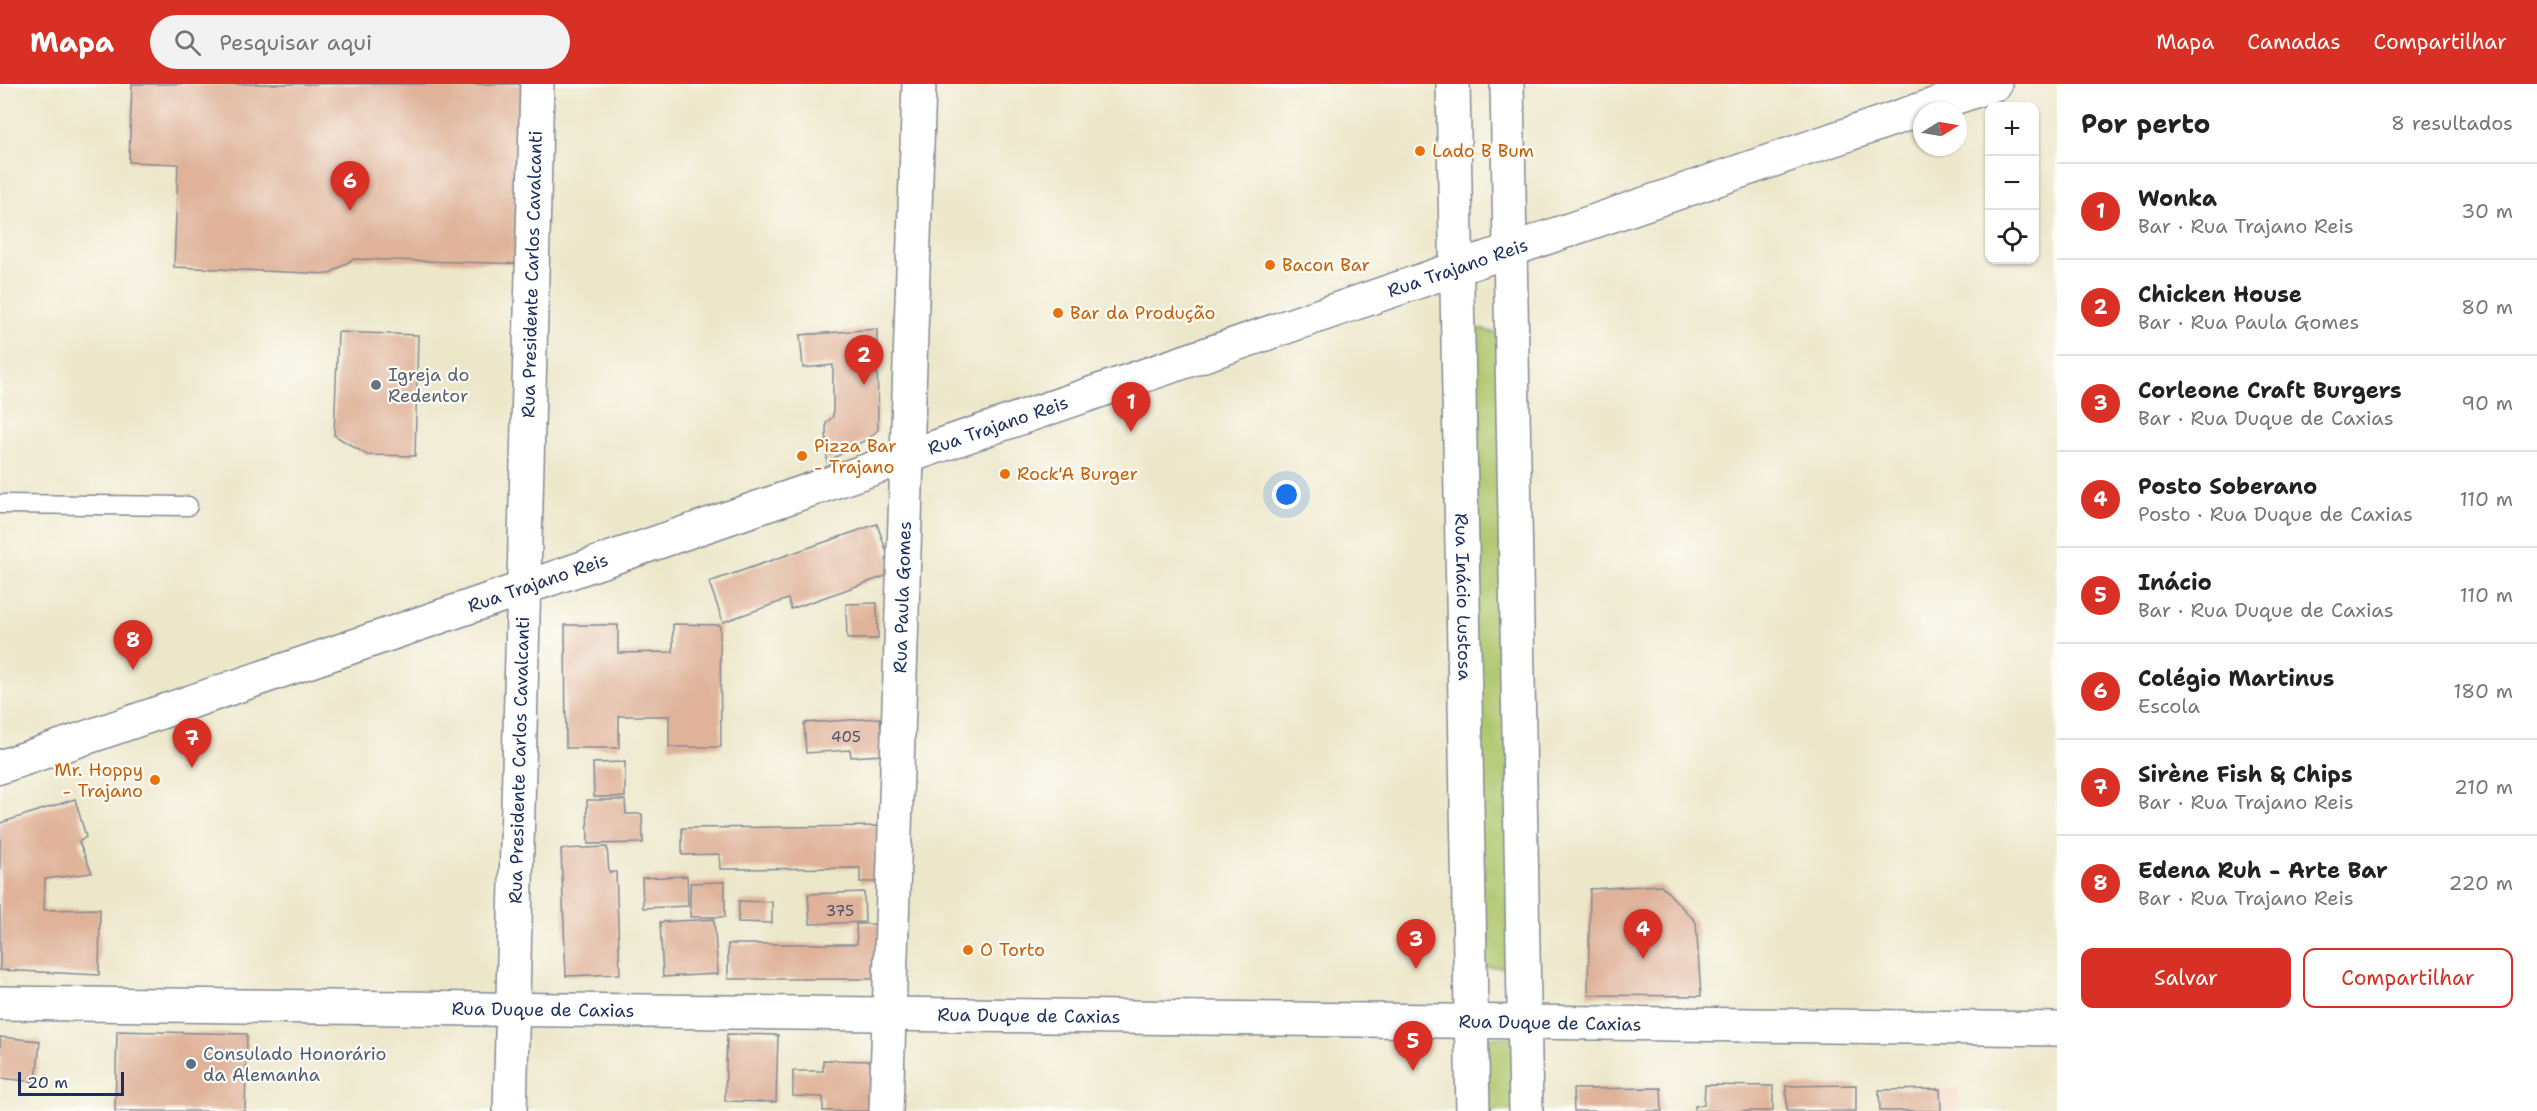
<!DOCTYPE html>
<html lang="pt">
<head>
<meta charset="utf-8">
<style>
  :root { --surface:#fff; --page:#f2f2f2; --text:#222; --muted:#767676; --line:#e0e0e0; --accent:#d93025 }
  body { margin:0; font-family:"Shantell Sans",sans-serif; background:var(--page); color:var(--text) }
  .controls { position:absolute; right:18px; top:18px; display:grid; overflow:hidden; border-radius:12px; box-shadow:0 2px 4px #0004 }
  .controls button { width:54px; height:54px; display:grid; place-items:center; padding:0; border:0; border-bottom:2px solid var(--line); background:var(--surface); color:var(--text); font:30px sans-serif }
  .compass { position:absolute; left:1913px; top:18px; width:54px; height:54px; border-radius:50%; background:var(--surface); box-shadow:0 2px 4px #0004; rotate:79deg }
  .scale { position:absolute; left:18px; bottom:15px; width:106px; box-sizing:border-box; padding-left:6px; border:3px solid #1b2f5e; border-top:0; font-size:16px; line-height:21px; white-space:nowrap; color:#1b2f5e; -webkit-text-stroke:4px #fdfcf7; paint-order:stroke }
  .you { position:absolute; left:1287px; top:411px; width:21px; height:21px; margin:-15px; border:4px solid #fff; border-radius:50%; background:#1a73e8; box-shadow:0 0 0 9px #1a73e833 }
  .badge { display:grid; place-items:center; width:39px; height:39px; border-radius:50%; background:var(--accent); color:#fff; font-size:20px; font-weight:700 }
  .pin { position:absolute; translate:-50% -50px; filter:drop-shadow(0 2px 3px #0008) }
  .pin::after { content:''; position:absolute; top:32px; width:21px; height:18px; background:inherit; clip-path:polygon(0 0,100% 0,50% 100%) }
  .list { margin:0; padding:0; list-style:none }
  h2 { display:flex; justify-content:space-between; align-items:center; height:78px; margin:0; padding:0 24px; font-size:26px }
  h2 small { font-size:20px; font-weight:400; color:var(--muted) }
  .list li { display:grid; grid-template-columns:39px 1fr auto; gap:18px; align-items:center; box-sizing:border-box; height:96px; padding:0 24px; border-top:2px solid var(--line) }
  .list b { display:block; font-size:22px; white-space:nowrap }
  .list p { margin:0; font-size:20px; white-space:nowrap; color:var(--muted) }
  .list em { font-size:20px; font-style:normal; color:var(--muted) }
  .actions { display:flex; gap:12px; padding:18px 24px }
  .actions a { flex:1; padding:14px 0; border:2px solid var(--accent); border-radius:12px; text-align:center; font-size:21px; color:var(--accent) }
  .actions .main { background:var(--accent); color:#fff }
  .icon { flex:none; width:33px; height:33px; fill:none; stroke:currentColor; stroke-width:2; stroke-linecap:round; stroke-linejoin:round }
  .map { position:relative; flex:none; width:2057px; height:1027px; overflow:hidden }
  header { display:flex; align-items:center; gap:36px; box-sizing:border-box; height:84px; padding:0 30px; background:var(--accent); color:#fff }
  header strong { font-size:28px }
  nav { display:flex; gap:33px; margin-inline-start:auto; font-size:21px }
  .search { width:420px; height:54px; background:var(--page); display:flex; align-items:center; gap:15px; box-sizing:border-box; padding:0 21px; border-radius:33px; color:var(--muted); font-size:22px }
  main { display:flex }
  aside { flex:1; background:var(--surface) }
  .map>svg:first-child { display:block }
</style>
</head>
<body>
<header>
<strong>Mapa</strong>
<div class="search"><svg class="icon" aria-label="search" viewBox="0 0 24 24"><circle cx="10" cy="10" r="6"/><path d="M15 15l6 6"/></svg>Pesquisar aqui</div>
<nav><a>Mapa</a><a>Camadas</a><a>Compartilhar</a></nav>
</header>
<main>
<div class="map">
<svg width="2057" height="1027" viewBox="0 0 2057 1027">
  <rect width="100%" height="100%" fill="#fdfcf7"/>
  <filter id="ink" filterUnits="userSpaceOnUse"><feTurbulence type="fractalNoise" baseFrequency=".0167" numOctaves="2"/><feDisplacementMap in="SourceGraphic" scale="12" xChannelSelector="R" yChannelSelector="G"/><feConvolveMatrix kernelMatrix="1 2 1 2 8 2 1 2 1" color-interpolation-filters="sRGB"/></filter>
  <filter id="wash" filterUnits="userSpaceOnUse"><feTurbulence type="fractalNoise" baseFrequency=".008" numOctaves="4" result="noise"/><feDisplacementMap in="SourceGraphic" scale="24" xChannelSelector="R" yChannelSelector="G"/><feGaussianBlur stdDeviation="1.35" result="paint"/><feColorMatrix in="noise" values="0 0 0 0 0 0 0 0 0 0 0 0 0 0 0 0 0 1.4 0 .05"/><feComposite in="paint" operator="in"/></filter>
  <g filter="url(#wash)">
    <rect width="100%" height="100%" fill="#ede7ca"/>
    <path fill="#f4d3c0" d="M1958,1005L1959,1027H1880L1879,1006Z"/>
    <g fill="#adc469" stroke="#647a64" stroke-width="1.5">
      <path d="M1462,240L1504,251L1512,883H1474Z"/>
      <path d="M1525,953L1526,1027H1475L1474,954Z"/>
    </g>
    <g id="blocks">
      <g fill="#dfb299">
        <path d="M132,0H528L523,180L353,175L329,190L174,183L178,80L129,78Z"/>
        <path d="M877,245L878,346L869,354L827,378L826,339L833,333V281L803,284L800,251Z"/>
        <path d="M338,248L418,251L415,372L367,371L334,351Z"/>
        <path d="M877,440L894,489L791,525L788,515L723,538L709,498Z"/>
        <path d="M877,519L878,555H847L846,520Z"/>
        <path d="M673,540L720,541L721,663H669V632H619V664H566L565,541H618V569L673,568Z"/>
        <path d="M880,634L883,671L851,673L850,666L806,669L804,639Z"/>
        <path d="M625,678V713H594L593,679Z"/>
        <path d="M75,715L86,753L79,758L92,789L45,795L44,826L100,825L99,891L0,886V739Z"/>
        <path d="M587,716H625L626,730H642L643,759L588,760Z"/>
        <path d="M889,742L890,798H860V784L720,785L719,770L682,771V744Z"/>
        <path d="M607,763L609,788H616L620,890L566,892L561,765Z"/>
        <path d="M687,792L688,822L643,824L642,794Z"/>
        <path d="M725,798V833H690V799Z"/>
        <path d="M1661,801L1696,838L1701,912L1588,911L1590,805Z"/>
        <path d="M864,808L865,838L810,840L808,810Z"/>
        <path d="M739,817L772,818V839L738,838Z"/>
        <path d="M714,835L718,890L663,893L660,838Z"/>
        <path d="M856,840H882L878,895H728V860H857Z"/>
        <path d="M117,947L247,950L245,1027H115Z"/>
        <path d="M727,950L778,951L776,1018L725,1017Z"/>
        <path d="M0,953L40,957L36,998L0,994Z"/>
        <path d="M823,976L878,977V1027H823V1013L793,1012V987H823Z"/>
        <path d="M1705,1001L1773,1002V1027H1695V1022L1704,1021Z"/>
        <path d="M1856,1001V1027H1787L1786,1002Z"/>
        <path d="M1661,1004L1662,1027H1574L1573,1005Z"/>
        <path d="M1940,1005L1941,1027H1880L1879,1006Z"/>
      </g>
    </g>
  </g>
  <g filter="url(#ink)">
    <use href="#blocks" fill-opacity="0" stroke="#848b94" stroke-width="1.5"/>
    <g fill="none" stroke-linecap="round" stroke-linejoin="round">
      <g stroke="#848b94" stroke-width="21">
        <path id="lane" d="M0,420L188,422"/>
      </g>
      <g stroke="#848b94" stroke-width="36">
        <g id="street">
          <path d="M1524,938L2057,945"/>
          <path id="s1" d="M886,1027L919,0"/>
        </g>
      </g>
      <g stroke="#848b94" stroke-width="36">
        <g id="secondary">
          <path d="M0,683L524,504"/>
          <path id="s2" d="M0,919L1524,938"/>
        </g>
      </g>
      <g stroke="#848b94" stroke-width="36">
        <g id="primary">
          <path id="s3" d="M1453,0L1473,1027"/>
          <path d="M1507,0L1526,1027"/>
          <path id="s4" d="M524,504L1995,0"/>
          <path id="s5" d="M510,1027L537,0"/>
        </g>
      </g>
      <use href="#lane" stroke="#fff" stroke-width="18"/>
      <use href="#street" stroke="#fff" stroke-width="33"/>
      <use href="#secondary" stroke="#fff" stroke-width="33"/>
      <use href="#primary" stroke="#fff" stroke-width="33"/>
    </g>
  </g>
  <g fill="#e8710a" stroke="#fdfcf7" stroke-width="2">
    <circle cx="1420" cy="67" r="6"/>
    <circle cx="1270" cy="181" r="6"/>
    <circle cx="1058" cy="229" r="6"/>
    <circle cx="802" cy="372" r="6"/>
    <circle cx="1005" cy="390" r="6"/>
    <circle cx="155" cy="696" r="6"/>
    <circle cx="968" cy="866" r="6"/>
  </g>
  <circle fill="#6b7280" stroke="#fdfcf7" stroke-width="2" cx="376" cy="301" r="6"/>
  <circle fill="#5c6f8a" stroke="#fdfcf7" stroke-width="2" cx="191" cy="980" r="6"/>
  <g text-anchor="middle" stroke-width="4.5" stroke-linejoin="round" paint-order="stroke">
    <g font-size="15" fill="#4c506d">
      <text x="846" y="658">405</text>
      <text x="840" y="832">375</text>
    </g>
    <g font-size="18" fill="#c56008" stroke="#fdfcf7" text-anchor="start">
      <text x="1432" y="73">Lado B Bum</text>
      <text x="1282" y="187">Bacon Bar</text>
      <text x="1070" y="235">Bar da Produção</text>
      <text x="814" y="368">Pizza Bar<tspan x="814" dy="21">- Trajano</tspan></text>
      <text x="1017" y="396">Rock'A Burger</text>
      <text x="143" y="692" text-anchor="end">Mr. Hoppy<tspan x="143" dy="21">- Trajano</tspan></text>
      <text x="980" y="872">O Torto</text>
    </g>
    <g font-size="18" fill="#1b2f5e" stroke="#fdfcf7">
      <text dy="6" stroke="none"><textPath href="#s4" startOffset="987">Rua Trajano Reis</textPath></text>
      <text dy="6" stroke="none"><textPath href="#s5" startOffset="837">Rua Presidente Carlos Cavalcanti</textPath></text>
      <text dy="6" stroke="none"><textPath href="#s4" startOffset="501">Rua Trajano Reis</textPath></text>
      <text transform="translate(538 499) rotate(-19)" y="6">Rua Trajano Reis</text>
      <text dy="6" stroke="none"><textPath href="#s3" startOffset="513">Rua Inácio Lustosa</textPath></text>
      <text dy="6" stroke="none"><textPath href="#s1" startOffset="514">Rua Paula Gomes</textPath></text>
      <text dy="6" stroke="none"><textPath href="#s5" startOffset="351">Rua Presidente Carlos Cavalcanti</textPath></text>
      <text dy="6" stroke="none"><textPath href="#s2" startOffset="543">Rua Duque de Caxias</textPath></text>
      <text dy="6" stroke="none"><textPath href="#s2" startOffset="1029">Rua Duque de Caxias</textPath></text>
      <text transform="translate(1550 939) rotate(1)" y="6">Rua Duque de Caxias</text>
    </g>
    <g font-size="18" fill="#5b616d" stroke="#fdfcf7" text-anchor="start">
      <text x="388" y="297">Igreja do<tspan x="388" dy="21">Redentor</tspan></text>
    </g>
    <g font-size="18" fill="#4e5e75" stroke="#fdfcf7" text-anchor="start">
      <text x="203" y="976">Consulado Honorário<tspan x="203" dy="21">da Alemanha</tspan></text>
    </g>
  </g>
</svg>
<div class="controls">
<button>+</button>
<button>−</button>
<button><svg class="icon" aria-label="locate" viewBox="0 0 24 24"><circle cx="12" cy="12" r="6"/><path d="M12 2v4M12 18v4M2 12h4M18 12h4"/></svg></button>
</div>
<svg class="compass" viewBox="-18 -18 36 36"><path d="M0-13l5 13h-10z" fill="#e53935"/><path d="M0 13l5-13h-10z" fill="#767676"/></svg>
<div class="scale">20 m</div>
<div class="you"></div>
<div class="pin badge" style="left:1131px;top:348px">1</div>
<div class="pin badge" style="left:864px;top:301px">2</div>
<div class="pin badge" style="left:1416px;top:885px">3</div>
<div class="pin badge" style="left:1643px;top:875px">4</div>
<div class="pin badge" style="left:1413px;top:987px">5</div>
<div class="pin badge" style="left:350px;top:127px">6</div>
<div class="pin badge" style="left:192px;top:684px">7</div>
<div class="pin badge" style="left:133px;top:586px">8</div>
</div>
<aside>
<h2>Por perto<small>8 resultados</small></h2>
<ul class="list">
<li><span class="badge">1</span><div><b>Wonka</b><p>Bar · Rua Trajano Reis</p></div><em>30 m</em></li>
<li><span class="badge">2</span><div><b>Chicken House</b><p>Bar · Rua Paula Gomes</p></div><em>80 m</em></li>
<li><span class="badge">3</span><div><b>Corleone Craft Burgers</b><p>Bar · Rua Duque de Caxias</p></div><em>90 m</em></li>
<li><span class="badge">4</span><div><b>Posto Soberano</b><p>Posto · Rua Duque de Caxias</p></div><em>110 m</em></li>
<li><span class="badge">5</span><div><b>Inácio</b><p>Bar · Rua Duque de Caxias</p></div><em>110 m</em></li>
<li><span class="badge">6</span><div><b>Colégio Martinus</b><p>Escola</p></div><em>180 m</em></li>
<li><span class="badge">7</span><div><b>Sirène Fish &amp; Chips</b><p>Bar · Rua Trajano Reis</p></div><em>210 m</em></li>
<li><span class="badge">8</span><div><b>Edena Ruh - Arte Bar</b><p>Bar · Rua Trajano Reis</p></div><em>220 m</em></li>
</ul>
<div class="actions"><a class="main">Salvar</a><a>Compartilhar</a></div>
</aside>
</main>
</body>
</html>
